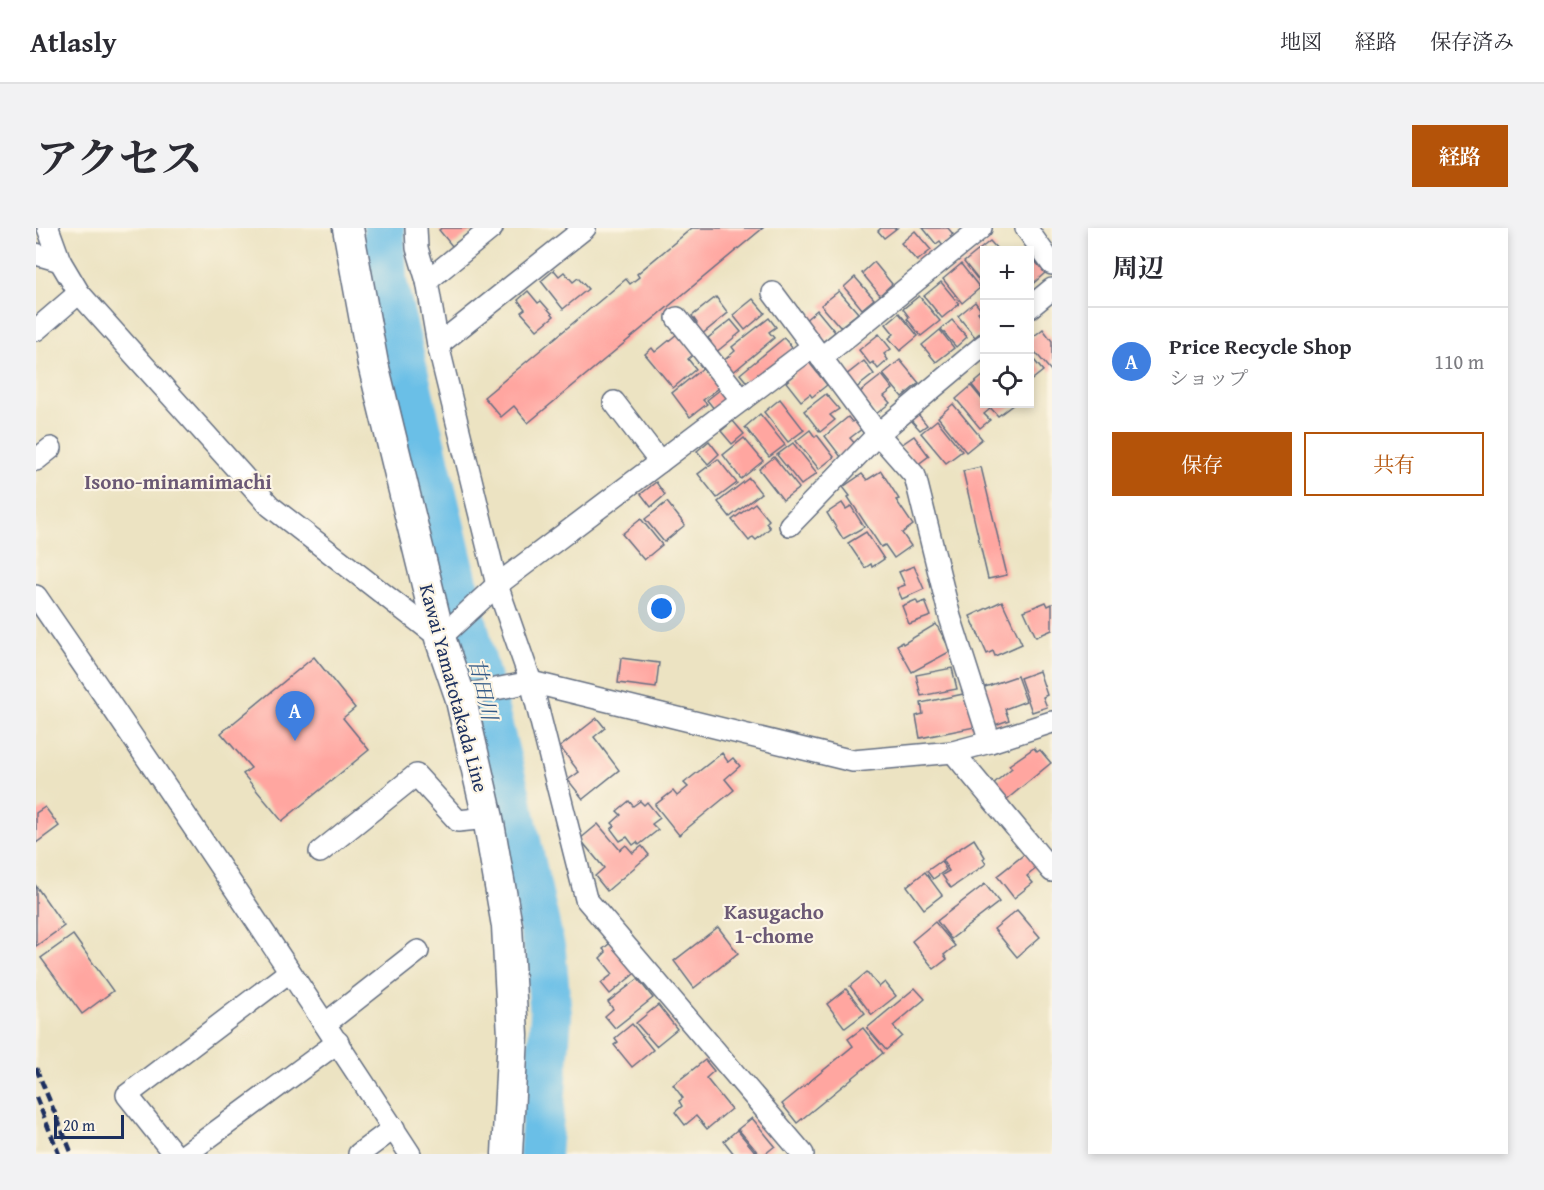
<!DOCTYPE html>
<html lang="ja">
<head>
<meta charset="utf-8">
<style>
  :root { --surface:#fff; --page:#f2f2f3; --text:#2b2b33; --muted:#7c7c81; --line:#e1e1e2; --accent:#b45309 }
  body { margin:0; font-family:"Gentium Book Plus","Noto Serif JP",serif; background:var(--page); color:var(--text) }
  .controls { position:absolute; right:18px; top:18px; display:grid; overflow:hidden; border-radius:0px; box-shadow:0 3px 9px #0003 }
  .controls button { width:54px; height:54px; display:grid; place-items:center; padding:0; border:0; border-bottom:2px solid var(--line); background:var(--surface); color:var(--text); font:30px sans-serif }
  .scale { position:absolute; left:18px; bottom:15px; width:70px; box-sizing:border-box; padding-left:6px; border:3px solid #1b2f5e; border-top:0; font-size:16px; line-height:21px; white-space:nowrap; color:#1b2f5e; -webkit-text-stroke:4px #fcf5e5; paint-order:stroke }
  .you { position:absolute; left:626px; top:381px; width:21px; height:21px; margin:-15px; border:4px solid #fff; border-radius:50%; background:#1a73e8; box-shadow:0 0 0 9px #1a73e833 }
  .badge { display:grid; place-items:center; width:39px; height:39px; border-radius:50%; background:var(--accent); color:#fff; font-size:20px; font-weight:700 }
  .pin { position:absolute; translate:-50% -50px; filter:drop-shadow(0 2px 3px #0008) }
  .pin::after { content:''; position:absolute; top:32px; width:21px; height:18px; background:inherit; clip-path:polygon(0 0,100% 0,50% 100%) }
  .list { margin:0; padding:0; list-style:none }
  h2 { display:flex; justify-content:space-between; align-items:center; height:78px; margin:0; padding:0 24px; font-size:26px }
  h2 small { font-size:20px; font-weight:400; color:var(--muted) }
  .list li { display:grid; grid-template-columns:39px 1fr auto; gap:18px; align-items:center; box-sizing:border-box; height:108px; padding:0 24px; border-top:2px solid var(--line) }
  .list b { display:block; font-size:22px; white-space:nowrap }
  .list p { margin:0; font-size:20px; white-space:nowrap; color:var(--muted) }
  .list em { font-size:20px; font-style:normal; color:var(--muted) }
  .actions { display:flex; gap:12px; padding:18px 24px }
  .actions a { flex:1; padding:14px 0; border:2px solid var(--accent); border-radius:0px; text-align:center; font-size:21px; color:var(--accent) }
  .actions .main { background:var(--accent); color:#fff }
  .icon { flex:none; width:33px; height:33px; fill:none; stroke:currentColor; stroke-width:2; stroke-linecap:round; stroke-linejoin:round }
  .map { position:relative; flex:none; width:1016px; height:926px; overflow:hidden; border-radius:0px }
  header { display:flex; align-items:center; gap:36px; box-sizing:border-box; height:84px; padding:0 30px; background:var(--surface); border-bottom:2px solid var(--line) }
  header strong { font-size:28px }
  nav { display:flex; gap:33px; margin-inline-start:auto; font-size:21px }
  .intro { display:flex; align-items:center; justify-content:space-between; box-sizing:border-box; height:144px; padding:0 36px }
  h1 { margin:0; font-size:42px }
  .button { padding:15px 27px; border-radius:0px; background:var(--accent); color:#fff; font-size:21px; font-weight:700 }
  main { display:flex; gap:36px; padding:0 36px }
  aside { flex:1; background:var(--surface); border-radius:0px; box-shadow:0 3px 9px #0003 }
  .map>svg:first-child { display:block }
</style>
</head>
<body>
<header>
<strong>Atlasly</strong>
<nav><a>地図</a><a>経路</a><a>保存済み</a></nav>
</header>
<div class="intro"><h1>アクセス</h1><a class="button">経路</a></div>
<main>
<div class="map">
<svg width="1016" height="926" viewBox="0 0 1016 926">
  <rect width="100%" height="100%" fill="#fcf5e5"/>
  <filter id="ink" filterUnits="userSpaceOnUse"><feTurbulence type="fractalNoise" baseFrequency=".0167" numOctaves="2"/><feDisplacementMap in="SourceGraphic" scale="12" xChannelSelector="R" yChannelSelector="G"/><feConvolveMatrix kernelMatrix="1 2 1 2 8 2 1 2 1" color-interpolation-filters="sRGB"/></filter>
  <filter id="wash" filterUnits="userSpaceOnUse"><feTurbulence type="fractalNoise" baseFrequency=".008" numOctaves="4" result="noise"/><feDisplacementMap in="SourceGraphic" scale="24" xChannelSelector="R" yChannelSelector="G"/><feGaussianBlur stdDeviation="1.35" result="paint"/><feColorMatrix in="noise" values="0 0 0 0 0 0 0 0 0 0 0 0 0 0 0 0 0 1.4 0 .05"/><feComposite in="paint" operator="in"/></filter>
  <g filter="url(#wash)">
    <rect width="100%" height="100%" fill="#ece3c2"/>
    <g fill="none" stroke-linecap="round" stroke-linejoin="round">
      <path stroke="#6bbfe7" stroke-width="42" d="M348,0L350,54L443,448L474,569L509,724L515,787L504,926"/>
    </g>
    <g id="blocks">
      <g fill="#ffa6a0">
        <path d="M406,0H439L416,18L403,2Z"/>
        <path d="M656,0H727L492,195L478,178L465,189L448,169L590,51L594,56L603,49L601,46Z"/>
        <path d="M845,0H861L848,10L842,3Z"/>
        <path d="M887,0H912L917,6L914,8L916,10L907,17L904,13L900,16Z"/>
        <path d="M879,3L895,22L881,33L865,15Z"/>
        <path d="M954,13L962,22H948V59L928,34Z"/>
        <path d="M993,26L1009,45L993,59Z"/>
        <path d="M838,34L856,56L844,67L826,45Z"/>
        <path d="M925,36L944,60L926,75L907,51Z"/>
        <path d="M518,42L523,48L528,44L537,54L542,50L552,61L527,81L505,53Z"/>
        <path d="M819,49L838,71L826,81L808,59Z"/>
        <path d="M905,54L923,76L906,90L888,68Z"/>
        <path d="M492,63L502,75L505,73L518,88L501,102L485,84L489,81L482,72Z"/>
        <path d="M803,63L822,85L804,99L785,77Z"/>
        <path d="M883,68L904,93L885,108L871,91L873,89L867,81Z"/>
        <path d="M680,69L692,85L665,107L657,98L661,95L656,88Z"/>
        <path d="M717,71L729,85L709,102L697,87Z"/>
        <path d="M939,74L945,82L942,84L948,92V101L939,109L922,88Z"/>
        <path d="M781,82L799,104L785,115L767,94Z"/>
        <path d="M863,85L882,108L864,123L853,110L858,106L850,96Z"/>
        <path d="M733,90L740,99L733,104L738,110L695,146L686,134L699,123L696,119Z"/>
        <path d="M695,92L705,104L679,125L672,117L675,114L672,110Z"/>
        <path d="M916,92L931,109L920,119L905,101Z"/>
        <path d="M1007,101L1016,113V144L993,117V112Z"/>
        <path d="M904,102L918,120L900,134L886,117Z"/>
        <path d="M641,106L658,126L652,131L660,141L637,160L609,126L616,120L619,124Z"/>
        <path d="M843,106L855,121L848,126L852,132L842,141L837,134L834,136L823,122Z"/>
        <path d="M748,110L757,121L713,157L704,146Z"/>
        <path d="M993,126L1007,143L993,154Z"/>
        <path d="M864,132L883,155L866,169L847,146Z"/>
        <path d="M772,133L791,157L776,169L774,166L765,173L750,154L759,147L757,145Z"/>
        <path d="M828,133L838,146L819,161L809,148Z"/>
        <path d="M667,140L683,160L667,172L671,176L654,189L636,165Z"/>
        <path d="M846,147L857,161L848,168L854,175L840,186L823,165Z"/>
        <path d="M948,147V172L936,157Z"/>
        <path d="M935,158L954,181L948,186L954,192L944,200L920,171Z"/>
        <path d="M685,161L694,171L679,182L671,172Z"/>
        <path d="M790,166L803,181L794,187L799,192L784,204L768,183Z"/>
        <path d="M744,171L768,202L752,214L728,184Z"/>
        <path d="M917,176L946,211L930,224L902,189Z"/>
        <path d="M951,176H978L962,188Z"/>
        <path d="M724,186L749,217L733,229L709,199Z"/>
        <path d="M882,186L891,197L884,202L875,192Z"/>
        <path d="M812,189L816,194L820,191L827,200L814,210L820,217L805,229L789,208Z"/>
        <path d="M901,192L926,223L910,235L885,205Z"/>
        <path d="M697,193L708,206L696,216L685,203Z"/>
        <path d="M774,202L779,209L781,207L798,229L783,241L760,213Z"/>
        <path d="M878,208L893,228L881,237L865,217Z"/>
        <path d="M708,210L727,233L705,251L687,227Z"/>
        <path d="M673,213L683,226L672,236L661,223Z"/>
        <path d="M757,215L781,245L765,257L741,227Z"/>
        <path d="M738,229L763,260L747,272L723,241Z"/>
        <path d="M682,231L701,255L681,270L662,246Z"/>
        <path d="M945,239L971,347L952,351L927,243Z"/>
        <path d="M845,243L863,271L860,272L877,297L866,305L875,318L858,330L849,317L845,319L812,269L814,268L807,259L826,246L831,252Z"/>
        <path d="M713,250L725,265L694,289L682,274Z"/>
        <path d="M620,254L629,267L615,279L605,266Z"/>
        <path d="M631,274L649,297L628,314L609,291Z"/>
        <path d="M719,275L733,292L730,295L734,300L720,312L717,309L713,313L696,292Z"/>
        <path d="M806,275L810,281L815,278L828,299L807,311L791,285Z"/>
        <path d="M605,291L626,317L608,332L586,306Z"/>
        <path d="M830,304L848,331L836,339L835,336L829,340L812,315Z"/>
        <path d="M878,338L888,361L866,371L861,360L869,357L863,344Z"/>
        <path d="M880,372L882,376L889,373L895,388L873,396L866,378Z"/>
        <path d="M966,373L986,416L959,428L957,423L951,426L934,388Z"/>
        <path d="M1010,374L1012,378L1016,376V402L1000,409L988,383Z"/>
        <path d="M900,396L915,423L876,444L861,417L866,414L867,416Z"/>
        <path d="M278,429L319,480L307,490L333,522L246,593L207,546L215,540L185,505Z"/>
        <path d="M585,430L623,435L620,460L582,455Z"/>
        <path d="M916,440L921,461L885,468L880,447Z"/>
        <path d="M1003,443L1011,467L1007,469L1011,479L996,484L984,450Z"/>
        <path d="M981,448L990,473L969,481L973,492L959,497L946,460Z"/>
        <path d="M932,465L939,499L884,510L880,488L887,486L885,475Z"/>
        <path d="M561,490L569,500L558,509L583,542L547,571L532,552L543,544L524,519Z"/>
        <path d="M998,520L1001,524L1004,522L1015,535L970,572L957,556L976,540L973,537Z"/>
        <path d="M686,525L692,534L697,530L704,538L689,551L698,562L643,607L619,577L637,563L641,568L652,559L648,555Z"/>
        <path d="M593,573L597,578L604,573L608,577L611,574L624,590L616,596L622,602L603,617L601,614L597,617L591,609L584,613L575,601L579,598L576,595L585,587L581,583Z"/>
        <path d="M9,579L23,598L0,615V585Z"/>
        <path d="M562,596L584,622L590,617L597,625L606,618L613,627L571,663L559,648L568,640L544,611Z"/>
        <path d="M938,611L949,629L947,631L950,636L915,660L906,647L913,643L906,632Z"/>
        <path d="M990,625L1002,639L991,648L997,655L978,670L961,648Z"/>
        <path d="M905,633L910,642L897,651L891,643Z"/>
        <path d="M889,644L906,667L888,681L871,658Z"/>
        <path d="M949,656L963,674L915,711L901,693Z"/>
        <path d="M0,658L28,698L0,718Z"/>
        <path d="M981,682L1004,709L981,729L958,701Z"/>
        <path d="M899,694L919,718L908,727L911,731L898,741L876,713Z"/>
        <path d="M682,699L702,725L658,760L638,733Z"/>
        <path d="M37,707L77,763L46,786L5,730Z"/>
        <path d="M579,711L604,741L574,766L565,755L577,746L564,730L570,724L567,721Z"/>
        <path d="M831,744L843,759L849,754L860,768L836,787L814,758Z"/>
        <path d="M602,751L617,770L579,800L569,788L577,781L572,774Z"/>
        <path d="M879,760L889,771L857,798L866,808L850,822L831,800Z"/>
        <path d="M810,761L829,785L809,800L791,776Z"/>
        <path d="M622,777L641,801L620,818L600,795Z"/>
        <path d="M596,796L617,822L596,839L578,817L582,814L579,810Z"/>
        <path d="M827,800L847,825L761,895L746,876L817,818L812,811Z"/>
        <path d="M669,832L678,843L670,850L695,881L671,901L660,888L649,897L639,884L646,878L643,873L647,870L637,857Z"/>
        <path d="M716,890L739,918L729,926H723L702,901Z"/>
        <path d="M701,902L721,926H698L688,913Z"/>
      </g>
    </g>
  </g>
  <g filter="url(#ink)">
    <use href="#blocks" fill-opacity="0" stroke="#646e81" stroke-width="1.5"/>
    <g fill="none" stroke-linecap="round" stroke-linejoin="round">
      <g stroke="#646e81" stroke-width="24">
        <g id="minor">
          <path d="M12,0L24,33L43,65L234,278L404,410L461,357L776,119"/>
          <path d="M380,0L381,20L391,53L402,117L461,357L495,454L550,671L767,926"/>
          <path d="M990,0L1016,36"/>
          <path d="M0,26L24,33"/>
          <path d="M391,53L456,0"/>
          <path d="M737,65L842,206L879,248L914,389L954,514"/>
          <path d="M993,80L1016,61"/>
          <path d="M641,90L706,172"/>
          <path d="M0,102L43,65"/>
          <path d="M402,117L549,0"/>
          <path d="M785,130L945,0"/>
          <path d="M578,174L624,234"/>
          <path d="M0,232L15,220"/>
          <path d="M754,297L842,206L948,117"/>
          <path d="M0,368C127,552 252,739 374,926"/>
          <path d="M424,468L495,454L817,533L917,524L954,514L1016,494"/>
          <path d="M917,524L1016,643"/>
          <path d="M284,624L380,547L422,593L452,590"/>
          <path d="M289,796L382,723"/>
          <path d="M138,926L91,867L253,744"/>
          <path d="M150,926L302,814"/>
          <path d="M323,926L358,900"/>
        </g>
      </g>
      <g stroke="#646e81" stroke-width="33">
        <path id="secondary" d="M312,0L337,136L404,410L424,468L452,590L471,698L477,807L471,926"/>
      </g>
      <use href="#minor" stroke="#fff" stroke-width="21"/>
      <use href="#secondary" stroke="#fff" stroke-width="30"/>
      <g stroke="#1b2f5e" stroke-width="4.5" stroke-dasharray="9 4.5" stroke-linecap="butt">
        <path d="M0,840L36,926"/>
        <path d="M0,869L23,926"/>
      </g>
    </g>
  </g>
  <g text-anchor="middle" stroke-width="4.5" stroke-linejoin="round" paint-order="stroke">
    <g font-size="20" fill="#1b2f5e" stroke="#fcf5e5">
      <text transform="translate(418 460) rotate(75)" y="7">Kawai Yamatotakada Line</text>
    </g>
    <g font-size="21" font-weight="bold" fill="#6b5975" stroke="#fcf5e5">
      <text x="142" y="261">Isono-minamimachi</text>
      <text x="738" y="691">Kasugacho<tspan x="738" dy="24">1-chome</tspan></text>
    </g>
    <g font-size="21" font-style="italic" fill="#335a87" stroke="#fcf5e5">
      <text transform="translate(447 461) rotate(77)" y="7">甘田川</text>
    </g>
  </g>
</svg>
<div class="controls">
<button>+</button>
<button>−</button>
<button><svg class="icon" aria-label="locate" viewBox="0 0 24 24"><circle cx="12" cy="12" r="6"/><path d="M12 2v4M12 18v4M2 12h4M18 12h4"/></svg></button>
</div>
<div class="scale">20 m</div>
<div class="you"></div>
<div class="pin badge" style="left:259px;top:513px;background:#3f7fe0">A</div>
</div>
<aside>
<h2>周辺<small></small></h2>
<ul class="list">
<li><span class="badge" style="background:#3f7fe0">A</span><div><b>Price Recycle Shop</b><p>ショップ</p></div><em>110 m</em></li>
</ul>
<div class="actions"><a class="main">保存</a><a>共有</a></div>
</aside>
</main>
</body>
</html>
